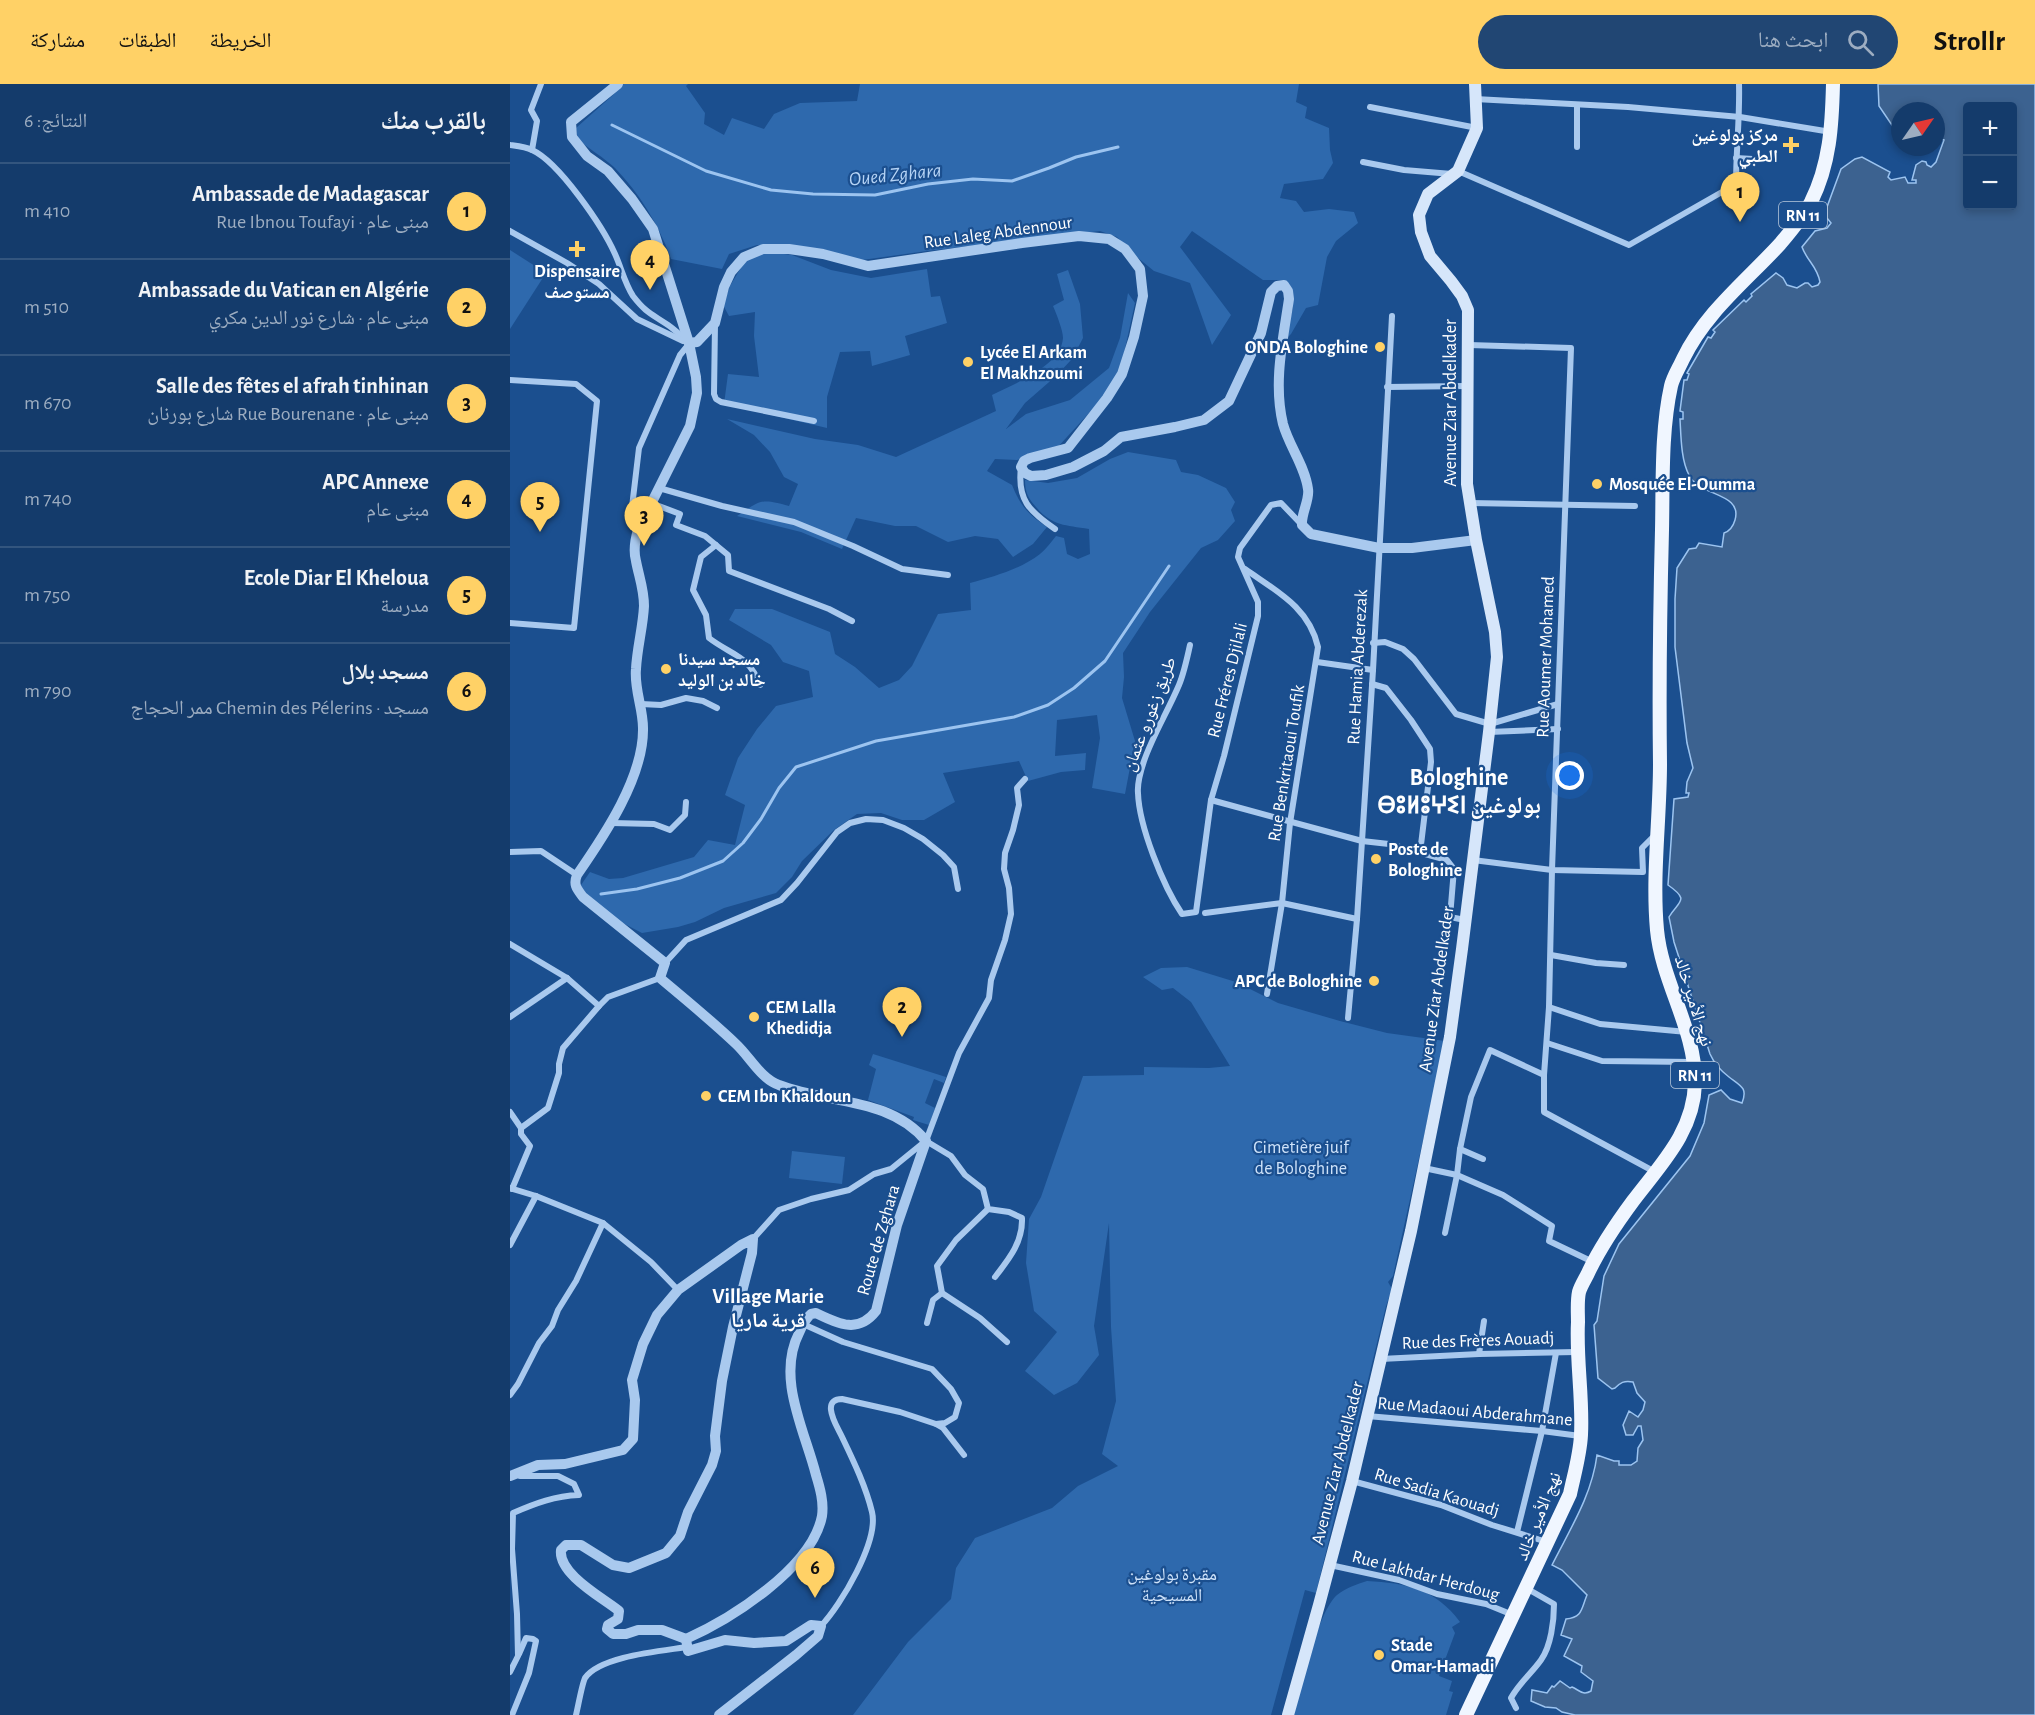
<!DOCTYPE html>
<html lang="ar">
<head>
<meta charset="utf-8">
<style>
  :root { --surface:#143b6b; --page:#214673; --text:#f1f3f6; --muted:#9dadc1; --line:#33557e; --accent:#ffd166 }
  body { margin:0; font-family:"Alegreya Sans","Noto Naskh Arabic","Noto Sans Tifinagh",sans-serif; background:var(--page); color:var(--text); direction:rtl }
  .controls { position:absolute; right:18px; top:18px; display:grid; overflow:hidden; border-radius:6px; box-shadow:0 3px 9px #0003 }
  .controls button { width:54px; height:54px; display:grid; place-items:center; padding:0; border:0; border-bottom:2px solid var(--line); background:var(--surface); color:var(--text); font:30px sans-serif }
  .compass { position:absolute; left:1381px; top:18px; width:54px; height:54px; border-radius:50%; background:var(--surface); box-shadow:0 3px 9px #0003; rotate:56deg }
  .you { position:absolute; left:1060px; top:692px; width:21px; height:21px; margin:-15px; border:4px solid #fff; border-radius:50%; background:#1a73e8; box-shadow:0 0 0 9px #1a73e833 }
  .badge { display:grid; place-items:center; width:39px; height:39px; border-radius:50%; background:var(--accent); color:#111; font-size:20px; font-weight:700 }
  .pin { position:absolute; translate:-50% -50px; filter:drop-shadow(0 2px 3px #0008) }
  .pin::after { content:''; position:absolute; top:32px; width:21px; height:18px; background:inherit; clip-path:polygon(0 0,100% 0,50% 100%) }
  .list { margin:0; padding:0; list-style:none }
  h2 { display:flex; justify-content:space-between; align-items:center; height:78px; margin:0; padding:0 24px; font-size:26px }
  h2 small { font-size:20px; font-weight:400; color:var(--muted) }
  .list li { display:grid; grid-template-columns:39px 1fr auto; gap:18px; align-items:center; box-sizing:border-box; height:96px; padding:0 24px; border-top:2px solid var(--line) }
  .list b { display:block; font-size:22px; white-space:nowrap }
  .list p { margin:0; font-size:20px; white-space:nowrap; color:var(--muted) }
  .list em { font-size:20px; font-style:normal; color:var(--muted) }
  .icon { flex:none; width:33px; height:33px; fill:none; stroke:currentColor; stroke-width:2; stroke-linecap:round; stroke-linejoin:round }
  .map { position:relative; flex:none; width:1525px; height:1631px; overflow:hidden; direction:ltr }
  header { display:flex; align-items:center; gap:36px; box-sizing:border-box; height:84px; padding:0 30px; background:var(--accent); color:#111 }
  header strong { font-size:28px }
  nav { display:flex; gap:33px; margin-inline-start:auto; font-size:21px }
  .search { width:420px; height:54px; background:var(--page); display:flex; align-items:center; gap:15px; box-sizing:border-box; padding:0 21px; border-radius:33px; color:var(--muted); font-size:22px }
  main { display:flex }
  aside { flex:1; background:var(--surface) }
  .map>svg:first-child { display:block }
</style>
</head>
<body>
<header>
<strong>Strollr</strong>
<div class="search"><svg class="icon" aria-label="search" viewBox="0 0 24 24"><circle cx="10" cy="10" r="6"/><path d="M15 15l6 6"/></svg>ابحث هنا</div>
<nav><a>الخريطة</a><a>الطبقات</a><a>مشاركة</a></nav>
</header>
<main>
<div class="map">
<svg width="1525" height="1631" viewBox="0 0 1525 1631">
  <rect width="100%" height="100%" fill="#1b4f8f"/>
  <g fill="#2e69ad">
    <path d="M111,0H178L176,2L195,29L194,40L214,51L222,34L254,45L264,30L290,19L347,17L350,0H789L786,18L797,23L795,34L819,44L820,66L823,79L813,95L774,100L770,114L786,117L794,128L819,125L844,128L848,139L826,157L817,173L808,221L796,224L781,250L775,256L783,224V214L774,196H753L682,147L670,163L721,231L702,261L680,199L644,187L623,170L607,153L590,147L417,167L352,176L280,161H247L219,170L212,185L161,175C149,141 130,110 105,84C94,74 80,65 68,56L66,44L103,11Z"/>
    <path d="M0,166L36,189L0,245Z"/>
    <path d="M258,168L282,171L321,186L361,194L417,185L421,213L430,212L437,239L395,252L400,271L362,282L360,267L330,268L317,313V344L214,320L218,290L249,293L244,252L245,228L219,232L213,221L220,202L236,175Z"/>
    <path d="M558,186L570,220L573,254L562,275L546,292L515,319L496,345L516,330L560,316L599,284L610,254L618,209L625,219L611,283L602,312L580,328L545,366L507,376L485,375L477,387L502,401C511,423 518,430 537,443L523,460L503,473L488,455L465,452L438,458L406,442H385L346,434L332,465L291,448L227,432C251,416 251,414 279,422L288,400L274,393L260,368L244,351L217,335L305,355L348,361L386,373L486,327L482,311C504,300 551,282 553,254C553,246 546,229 543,222L554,216L547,190Z"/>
    <path d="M618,368L666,376L671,388L688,391L716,404L725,418L721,426L725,437L708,456L691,464L640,528L613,569L614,593L612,614L625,657L615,710L582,704L590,654L587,631L547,636L545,672L576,669L575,686L551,688L518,697L509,677L433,689L445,718L414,736H392L371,729L347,730L324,746L292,777L282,793L266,809L214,824L185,838L168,843L132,849L101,833L75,814L71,801L80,788L99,795L113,794L184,773L198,756L225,761L235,721L215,711L228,674L247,645L266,622L303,613L299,587L273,578L261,561L219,536L225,525H262L320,548L325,570L345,583L369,604L389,596L402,582L428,530L461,526L460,499C483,493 511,485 530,470C536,465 541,458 546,452L554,454L557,470L568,475L580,470L579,445C555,441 542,442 526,423C518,414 515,408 515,396L538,399L567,394L600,375Z"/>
    <path d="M677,883L726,898L768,919L830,937L877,949L935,957L883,1192L878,1198L882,1205L876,1222L806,1509L795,1506L761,1631H343L398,1558L441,1515L446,1484L465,1454L542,1424L568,1402L608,1382L592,1370L606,1317L601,1243L599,1139L584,1242L589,1271L567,1299L544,1311L515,1287L547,1248L524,1227L516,1179L519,1135L531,1113L573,992L634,991V983L699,984L720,982L681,918L663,904L652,906L633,893L651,884Z"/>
    <path d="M363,970L436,993L434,999L424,995L415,1019L425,1024L419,1041L403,1036L404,1033L358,1016L366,985L359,981Z"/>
    <path d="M282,1067L335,1073L332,1100L279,1094Z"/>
    <path d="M857,1497C896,1499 926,1505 950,1538L942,1543L945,1549L929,1592L942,1597L939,1607L943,1608L936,1631H784C792,1603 807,1529 827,1511C836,1504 847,1500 857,1497Z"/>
  </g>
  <path fill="#3c6290" stroke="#9cc4f0" stroke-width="1.5" fill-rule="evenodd" d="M1368,0H1525V1631H1065L1052,1628L1046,1624L1035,1623L1021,1617L1022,1606L1037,1609L1042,1602L1044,1603L1050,1597L1060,1604L1062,1603C1069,1606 1073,1612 1081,1607L1083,1597L1071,1588L1072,1582L1054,1572L1062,1555L1051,1551L1056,1535C1073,1533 1071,1525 1077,1511L1052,1486L1042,1481C1060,1445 1082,1411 1087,1371L1104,1377H1109V1381H1121L1127,1377L1128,1364L1133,1356L1131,1342H1128L1123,1351H1116L1113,1341L1119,1327L1128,1333L1133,1326L1135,1318L1127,1309L1123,1298C1114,1296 1110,1299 1105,1304L1102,1305L1088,1294L1084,1241L1087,1237L1094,1192L1109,1160L1180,1072L1194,1039L1199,1011L1211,1006L1220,1015L1232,1019C1238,1004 1231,1002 1219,993C1211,987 1204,979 1200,970L1164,858L1159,833C1168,817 1181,817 1158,801L1164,715L1178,713L1179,709H1176L1177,698L1183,684L1177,659L1165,563V515L1167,484L1179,465L1186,464L1189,459L1212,463L1214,449C1220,447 1223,443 1225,436C1233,408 1189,413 1179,391C1171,376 1171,353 1170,335H1173V328L1170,327L1174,296H1177L1179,290L1177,289L1198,253L1201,254L1205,248L1203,246L1234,216L1236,218L1242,212L1241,210L1266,189L1273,194L1277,201L1287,204L1295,199H1298L1302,203L1308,201L1310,198C1307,182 1297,177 1292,163L1305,147L1317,144L1321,139L1317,134V123L1331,85L1345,75L1352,73L1380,88L1378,93L1381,96L1395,93L1398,99H1406V96H1402L1406,81L1412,77L1416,78L1417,81L1421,83L1426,78L1434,56L1426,53V27H1390V53L1369,22ZM1458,22H1502V122H1458Z"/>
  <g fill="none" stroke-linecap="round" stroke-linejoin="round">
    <g stroke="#9cc4f0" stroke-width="3">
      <path d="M102,41L196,87L261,106L303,110L365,111L418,100L463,95L502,97L539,84L566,73L608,63"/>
      <path d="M91,810L127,805L170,794L213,777L233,759L251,735L269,704L286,683L366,657L504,633L538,621L564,604L595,577L659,482"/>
    </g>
    <g stroke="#a9c9ee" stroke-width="6">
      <path d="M965,15L1118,23L1230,33L1321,48"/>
      <path d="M860,23L967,44"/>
      <path d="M0,61C7,62 16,63 22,66C49,78 93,143 105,170C111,183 115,200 123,212C136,229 142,230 158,241C164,245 170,251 176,256"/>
      <path d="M1067,63V22"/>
      <path d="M22,66L27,37L21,26L31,0"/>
      <path d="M1226,74L1259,76"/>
      <path d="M853,78L894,86L942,90"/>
      <path d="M948,87L1119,161L1226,100C1226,66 1230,33 1229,0"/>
      <path d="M0,147L57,179L89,200L127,235L173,257"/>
      <path d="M205,240L204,310L206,315L211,318L304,337"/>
      <path d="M959,261L1061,264L1042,786L1039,923L1034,991"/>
      <path d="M0,296L66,300L87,317L64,544L0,539"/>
      <path d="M877,303L957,302"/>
      <path d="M511,383C507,416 519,427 545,445"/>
      <path d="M149,404L212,422L284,438L343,462L392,485L438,491"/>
      <path d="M141,419L170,430L166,441L195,452L218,471L219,487L319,525L342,537"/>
      <path d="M960,419L1125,422"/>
      <path d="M128,446L122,423L129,364L170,271L179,260"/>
      <path d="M206,461L191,473L183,506L196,531L199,554C221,571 239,571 250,601"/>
      <path d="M735,485C766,507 799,523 808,563L780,739L772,819L757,910"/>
      <path d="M863,559L875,558L893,565L904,575L946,630L980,640L1048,620"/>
      <path d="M680,561C677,575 674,589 669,601C658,627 643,651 634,677C631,686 627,699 628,709C629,742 653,802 672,830L686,828L701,716L714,672L748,532V518L728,473L730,464L761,421L771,419L792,441"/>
      <path d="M807,578L863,586"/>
      <path d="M862,600L876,604L901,636L920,665L921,678L910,769"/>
      <path d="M131,620L151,621L176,614L193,617L207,624"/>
      <path d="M979,648L1048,645"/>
      <path d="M701,716L852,757L879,760L937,776L944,785L940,833L955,836"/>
      <path d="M102,739L144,740L160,746L175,731L176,718"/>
      <path d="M0,768L31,767L67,791"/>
      <path d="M963,776L1042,786L1133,788L1132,764L1146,750"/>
      <path d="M695,829L772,819L847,835"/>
      <path d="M0,860L57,894L89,922"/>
      <path d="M1041,871L1086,879L1114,881"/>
      <path d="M155,879L176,856L271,816L287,799L327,748L340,739L356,735L373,736L394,744L413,755L433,771L444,783L448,805"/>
      <path d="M1039,923L1090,940L1177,948"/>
      <path d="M0,933L57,894"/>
      <path d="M838,934L847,835L863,586L882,232"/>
      <path d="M1037,959L1092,977L1184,978"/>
      <path d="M0,1028L11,1044V1050L20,1062L2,1105"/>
      <path d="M11,1044L38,1024L49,989V980L53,964L89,922L98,913L150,894"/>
      <path d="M416,1057L449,969L479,914L481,896L495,856L501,830L499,804L494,785L495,769L503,746L509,721L507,704L515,695"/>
      <path d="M416,1057L441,1072L455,1091L473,1105L478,1125L499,1128L512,1134C513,1158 499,1175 485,1193"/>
      <path d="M950,1065L973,1075"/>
      <path d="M914,1084L947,1091L993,1111L1042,1142L1039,1157L1083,1178"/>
      <path d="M0,1104L26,1112L93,1139L141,1178L168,1206"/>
      <path d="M478,1125L446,1156L427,1182L432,1209L470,1234L497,1258"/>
      <path d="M935,1149L947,1091L950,1065L961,1013L980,966L1034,991V1028L1145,1088"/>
      <path d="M243,1155L269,1126L301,1115L339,1106L364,1090L381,1085L413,1059"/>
      <path d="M0,1161L26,1112"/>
      <path d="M417,1239L423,1216L432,1209"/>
      <path d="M293,1240L333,1258L422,1285L441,1305L449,1319L445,1333L435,1339L426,1340"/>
      <path d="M969,1270L974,1237"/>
      <path d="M871,1275L969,1270L1066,1268"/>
      <path d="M0,1311L8,1300L29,1259L42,1242L48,1226L66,1197L93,1139"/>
      <path d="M857,1332L1032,1347L1070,1352"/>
      <path d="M842,1397L931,1421L982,1441L1037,1458"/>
      <path d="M1007,1448L1032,1347L1046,1269"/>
      <path d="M820,1481L889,1496L927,1510L976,1520L1003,1531"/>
      <path d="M311,1542C331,1521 369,1457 362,1428C356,1403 344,1378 333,1355C329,1346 322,1336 321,1326C320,1318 325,1315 332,1315L390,1328L426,1340L433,1344L454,1371"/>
      <path d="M0,1588L8,1572L7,1530L2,1465L3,1429C26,1419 45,1412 69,1411L64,1400L48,1392H10"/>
      <path d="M1006,1624L1001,1614C1009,1599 1021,1590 1031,1576C1041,1562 1044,1537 1044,1520L1016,1504"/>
      <path d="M2,1631L19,1589L26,1557L23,1555L16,1554L9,1570"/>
      <path d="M66,1631C68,1623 72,1600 75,1594C90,1572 152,1567 177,1563"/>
    </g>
    <g stroke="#a9c9ee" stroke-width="10">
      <path d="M108,0L61,38L62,53L77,72L98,87L122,115L143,145L179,259L186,293L187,309L180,342L128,446C125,456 123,466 126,477C129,493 134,505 134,522C133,543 127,564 126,585C124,605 133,624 133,644C134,693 94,752 67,791C63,801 67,805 73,813L155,879L150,894C176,916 202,937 226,960C240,973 251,995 269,1001C318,1020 380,1013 416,1057L387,1141L366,1227C348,1250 329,1240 306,1229L301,1230C295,1235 292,1242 289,1249C266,1294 295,1347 306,1391C310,1404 314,1418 312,1432C302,1484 221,1535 176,1555L178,1567L215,1556L244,1559L276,1557L301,1541L311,1542L308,1552L286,1571L209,1631"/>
      <path d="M179,259L187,258L205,239L214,203L221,188L234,173L253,165H279L313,170L358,182L512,159L569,152L599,155L615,165L630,185L633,212L624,253L612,290L597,314L558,364L520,374L514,377L511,383L515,389L521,392L536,391L563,383L594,367L611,353L665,343L694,336L719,317L751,249L761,208L767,202L774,201L778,207L779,215C773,256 763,299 773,340C779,362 795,382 798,405C800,416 791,429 792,441L801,450L869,464H902L966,456"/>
      <path d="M0,1392L28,1381L55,1380L113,1366L123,1355L125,1316L122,1296L133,1260L147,1231L168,1206L231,1161L243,1155L242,1169L223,1243L212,1297L205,1352L206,1367L202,1381L178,1428L170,1452L156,1469L119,1484L103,1481L71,1461H56L51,1466C48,1490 93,1514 109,1527L108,1535L98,1541L97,1545L103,1550H116L128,1546H152L176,1555"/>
    </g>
    <path stroke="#d6e6fa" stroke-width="12" d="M778,1631L809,1521L842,1397L901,1147L940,953L952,865L979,648L987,573L985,548L966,456L957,400L958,226L952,212L941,197L920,172L911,148L909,131L918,110L948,87L967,44L965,0"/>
    <path stroke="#f0f6ff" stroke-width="14" d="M956,1631L1060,1410C1064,1391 1070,1371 1071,1351C1073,1313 1066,1276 1068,1238C1068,1229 1067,1217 1069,1208C1071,1201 1076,1194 1079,1187C1091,1162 1106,1140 1123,1117C1150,1081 1184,1048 1185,999C1186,946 1152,899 1147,846C1142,791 1150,735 1150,680C1149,602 1150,524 1152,446C1153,400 1151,347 1161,302C1163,293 1169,284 1173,275C1195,229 1236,197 1270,160C1281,147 1293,133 1301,118C1320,80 1322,41 1323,0"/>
  </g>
  <g fill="#ffd166" stroke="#1b4f8f" stroke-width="2">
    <path d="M1278 52h6v6h6v6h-6v6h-6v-6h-6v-6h6z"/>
    <path d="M64 156h6v6h6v6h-6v6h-6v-6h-6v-6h6z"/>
    <circle cx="870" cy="263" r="6"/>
    <circle cx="458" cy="278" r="6"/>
    <circle cx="1087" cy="400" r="6"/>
    <circle cx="156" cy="585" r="6"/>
    <circle cx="866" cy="775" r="6"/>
    <circle cx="864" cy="897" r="6"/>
    <circle cx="244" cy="933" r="6"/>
    <circle cx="196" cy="1012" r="6"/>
    <circle cx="869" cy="1571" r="6"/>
  </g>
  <g text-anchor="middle" stroke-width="4.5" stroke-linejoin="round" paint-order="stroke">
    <g fill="#1b4f8f" stroke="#bbcadd" stroke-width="1.5">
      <rect x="1269" y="118" width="48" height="26" rx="4.5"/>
      <rect x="1161" y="978" width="48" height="26" rx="4.5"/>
    </g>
    <g font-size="16" font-weight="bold" fill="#fff">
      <text x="1293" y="137">RN 11</text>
      <text x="1185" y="997">RN 11</text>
    </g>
    <g font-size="18" font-weight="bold" fill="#fff" stroke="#1b4f8f" text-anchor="start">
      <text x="1268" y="57" text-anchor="end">مركز بولوغين<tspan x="1268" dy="21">الطبي</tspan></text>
      <text x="67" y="193" text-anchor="middle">Dispensaire<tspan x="67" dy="21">مستوصف</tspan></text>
      <text x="858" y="269" text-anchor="end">ONDA Bologhine</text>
      <text x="470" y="274">Lycée El Arkam<tspan x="470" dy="21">El Makhzoumi</tspan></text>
      <text x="1099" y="406">Mosquée El-Oumma</text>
      <text x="168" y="581">مسجد سيدنا<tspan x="168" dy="21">خالد بن الوليد</tspan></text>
      <text x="878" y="771">Poste de<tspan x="878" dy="21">Bologhine</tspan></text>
      <text x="852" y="903" text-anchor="end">APC de Bologhine</text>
      <text x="256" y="929">CEM Lalla<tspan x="256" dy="21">Khedidja</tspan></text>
      <text x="208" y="1018">CEM Ibn Khaldoun</text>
      <text x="881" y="1567">Stade<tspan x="881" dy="21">Omar-Hamadi</tspan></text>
    </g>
    <g font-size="18" fill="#fff" stroke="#1b4f8f">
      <text transform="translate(488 148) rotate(-8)" y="6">Rue Laleg Abdennour</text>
      <text transform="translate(940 319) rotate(-90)" y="6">Avenue Ziar Abdelkader</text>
      <text transform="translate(1035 573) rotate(-88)" y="6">Rue Aoumer Mohamed</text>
      <text transform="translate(847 583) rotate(-87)" y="6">Rue Hamia Abderezak</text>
      <text transform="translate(717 596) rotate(-76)" y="6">Rue Fréres Djilali</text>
      <text transform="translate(639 630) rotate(-69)" y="6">طريق زغورو عثمان</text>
      <text transform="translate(776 679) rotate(-81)" y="6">Rue Benkritaoui Toufik</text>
      <text transform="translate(926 905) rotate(-82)" y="6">Avenue Ziar Abdelkader</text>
      <text transform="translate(1184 917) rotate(73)" y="6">نهج الأمير خالد</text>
      <text transform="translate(368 1156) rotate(-74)" y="6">Route de Zghara</text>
      <text transform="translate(968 1256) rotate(-2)" y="6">Rue des Frères Aouadj</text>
      <text transform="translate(965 1327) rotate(5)" y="6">Rue Madaoui Abderahmane</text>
      <text transform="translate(827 1379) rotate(-76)" y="6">Avenue Ziar Abdelkader</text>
      <text transform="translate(927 1408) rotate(17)" y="6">Rue Sadia Kaouadj</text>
      <text transform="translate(1028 1432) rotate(-68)" y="6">نهج الأمير خالد</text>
      <text transform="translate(916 1491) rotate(15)" y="6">Rue Lakhdar Herdoug</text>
    </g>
    <g font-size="18" fill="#cfe3fa" stroke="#1b4f8f">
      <text x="791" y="1069">Cimetière juif<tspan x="791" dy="21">de Bologhine</tspan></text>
      <text x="662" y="1496">مقبرة بولوغين<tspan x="662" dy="21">المسيحية</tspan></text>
    </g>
    <g font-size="20" font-style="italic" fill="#b5d3f5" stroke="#1b4f8f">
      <text transform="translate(385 90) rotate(-6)" y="7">Oued Zghara</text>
    </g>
    <g font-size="21" font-weight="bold" fill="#fff" stroke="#1b4f8f">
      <text x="258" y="1219">Village Marie<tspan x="258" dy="24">قرية ماريا</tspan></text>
    </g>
    <g font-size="24" font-weight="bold" fill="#fff" stroke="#1b4f8f">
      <text x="949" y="701">Bologhine<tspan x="949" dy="28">ⴱⵓⵍⵓⵖⵉⵏ بولوغين</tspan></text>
    </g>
  </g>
</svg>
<div class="controls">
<button>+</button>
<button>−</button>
</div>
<svg class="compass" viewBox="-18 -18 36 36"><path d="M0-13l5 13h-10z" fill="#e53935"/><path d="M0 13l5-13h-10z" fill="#9dadc1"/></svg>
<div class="you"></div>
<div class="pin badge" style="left:1230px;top:138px">1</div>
<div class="pin badge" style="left:392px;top:953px">2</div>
<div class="pin badge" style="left:134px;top:462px">3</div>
<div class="pin badge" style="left:140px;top:206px">4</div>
<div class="pin badge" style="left:30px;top:448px">5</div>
<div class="pin badge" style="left:305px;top:1514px">6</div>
</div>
<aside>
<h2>بالقرب منك<small>النتائج: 6</small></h2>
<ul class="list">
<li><span class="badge">1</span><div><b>Ambassade de Madagascar</b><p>مبنى عام · Rue Ibnou Toufayi</p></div><em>410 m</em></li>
<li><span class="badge">2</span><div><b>Ambassade du Vatican en Algérie</b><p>مبنى عام · شارع نور الدين مكري</p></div><em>510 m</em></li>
<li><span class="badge">3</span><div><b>Salle des fêtes el afrah tinhinan</b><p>مبنى عام · Rue Bourenane شارع بورنان</p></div><em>670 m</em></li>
<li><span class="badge">4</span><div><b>APC Annexe</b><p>مبنى عام</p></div><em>740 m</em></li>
<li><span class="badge">5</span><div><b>Ecole Diar El Kheloua</b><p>مدرسة</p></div><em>750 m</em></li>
<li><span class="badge">6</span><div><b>مسجد بلال</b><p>مسجد · Chemin des Pélerins ممر الحجاج</p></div><em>790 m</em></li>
</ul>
</aside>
</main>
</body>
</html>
